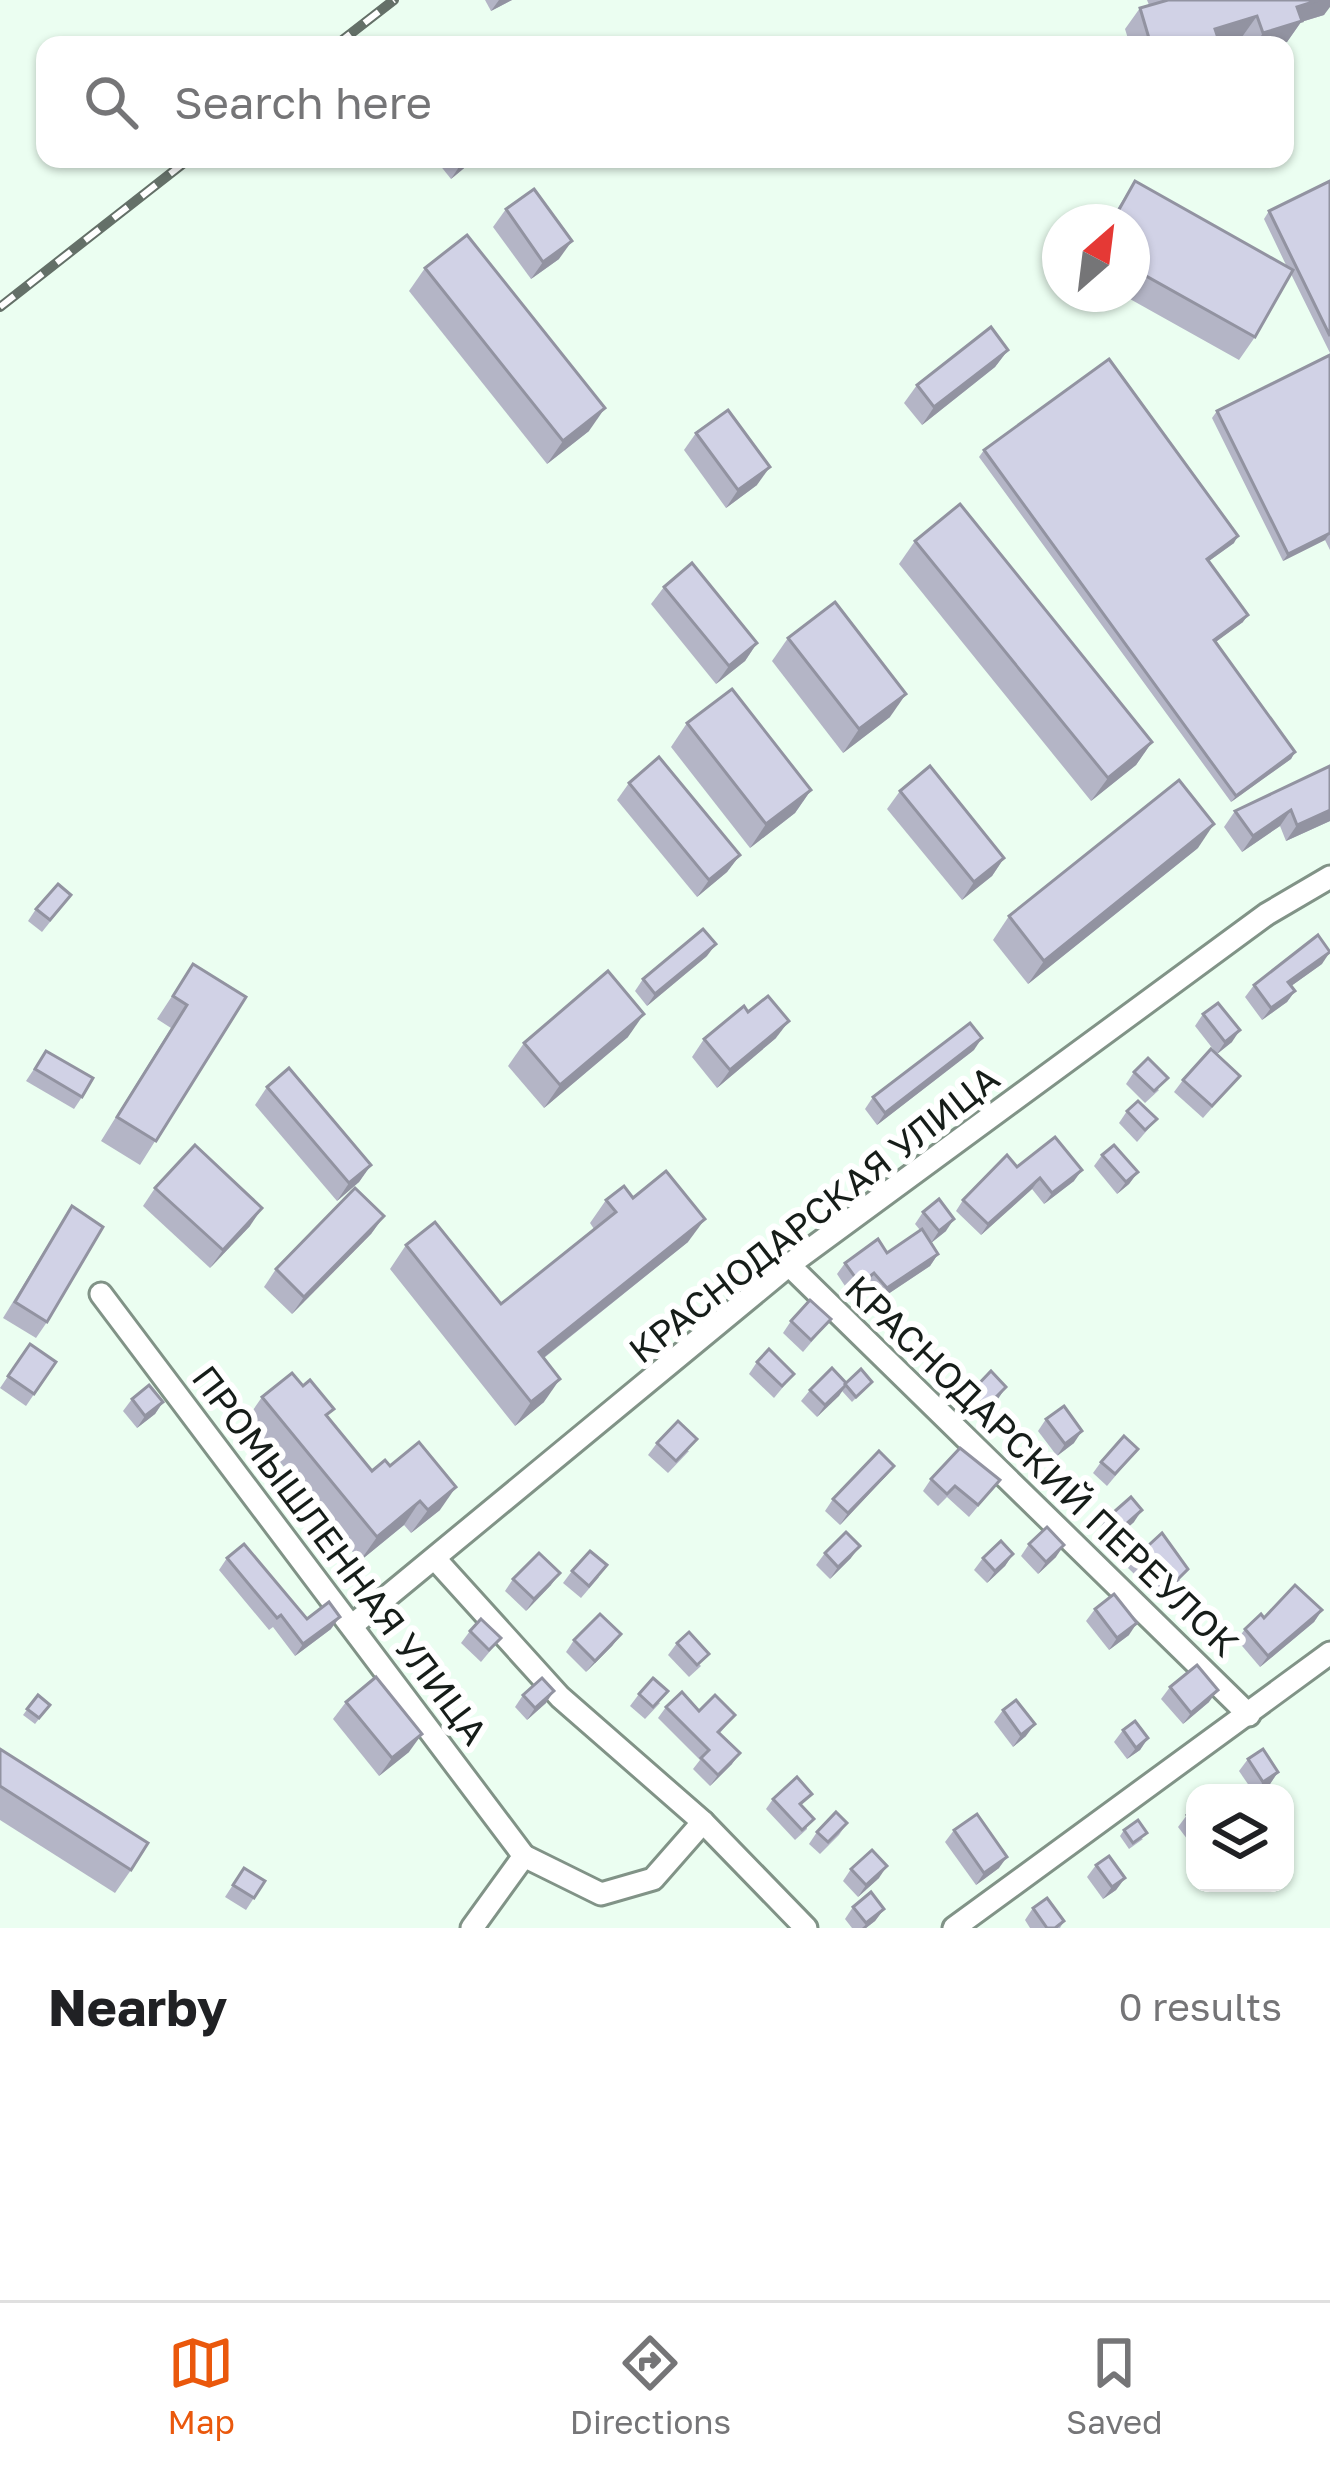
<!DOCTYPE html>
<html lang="en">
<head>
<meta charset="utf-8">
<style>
  :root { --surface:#fff; --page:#f2f2f2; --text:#202124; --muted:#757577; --line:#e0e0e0; --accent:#ea580c }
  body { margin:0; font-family:"Golos Text",sans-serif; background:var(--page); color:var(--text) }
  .controls { position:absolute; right:36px; bottom:36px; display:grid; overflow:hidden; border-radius:24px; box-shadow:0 3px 9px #0004 }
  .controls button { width:108px; height:108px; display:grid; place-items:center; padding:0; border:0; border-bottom:3px solid var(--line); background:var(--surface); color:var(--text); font:60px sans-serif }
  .compass { position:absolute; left:1042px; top:204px; width:108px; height:108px; border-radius:50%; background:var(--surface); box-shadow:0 3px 9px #0004; rotate:28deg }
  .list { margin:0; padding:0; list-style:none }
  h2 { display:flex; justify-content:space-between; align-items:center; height:156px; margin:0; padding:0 48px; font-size:51px }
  h2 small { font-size:39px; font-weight:400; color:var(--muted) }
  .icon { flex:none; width:66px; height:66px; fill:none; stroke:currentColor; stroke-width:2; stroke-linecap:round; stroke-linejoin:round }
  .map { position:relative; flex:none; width:1330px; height:1928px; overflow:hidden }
  .search { position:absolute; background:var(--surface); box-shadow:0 3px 9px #0004; left:36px; right:36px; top:36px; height:132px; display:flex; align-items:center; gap:30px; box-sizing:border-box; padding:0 42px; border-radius:24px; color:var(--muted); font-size:45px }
  .sheet { height:372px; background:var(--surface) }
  nav { display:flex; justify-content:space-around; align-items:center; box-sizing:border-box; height:168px; border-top:3px solid var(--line); background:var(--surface); font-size:33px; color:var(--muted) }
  nav a { display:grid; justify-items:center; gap:6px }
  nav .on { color:var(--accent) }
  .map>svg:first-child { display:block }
</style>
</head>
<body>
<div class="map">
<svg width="1330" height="1928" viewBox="0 0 1330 1928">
  <rect width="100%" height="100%" fill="#ebfef1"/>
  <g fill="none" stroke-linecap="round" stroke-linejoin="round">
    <g stroke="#819387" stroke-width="27">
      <g id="minor">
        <path d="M789,1265L1249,1715"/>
        <path d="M101,1294L524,1856"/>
        <path d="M437,1561L560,1697L703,1822L806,1928"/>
        <path d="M354,1624L789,1265L1267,914L1330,877"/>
        <path d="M472,1928L524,1856L601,1894L653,1879L703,1822"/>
        <path d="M954,1928L1330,1653"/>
      </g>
    </g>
    <use href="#minor" stroke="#fff" stroke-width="21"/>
    <g stroke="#647068" stroke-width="10">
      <g id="rail">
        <path d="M336,45L394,0"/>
        <path d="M0,307L189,159"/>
      </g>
    </g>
    <use href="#rail" stroke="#fff" stroke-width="6" stroke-dasharray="18" stroke-linecap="butt"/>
  </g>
  <g fill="#b4b5c6">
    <path d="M485,0H512L491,11Z"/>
    <path d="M1147,0H1330L1324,15L1301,22L1287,42L1277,45H1245L1242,37L1219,45H1130L1125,29L1140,8L1149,5Z"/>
    <path d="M435,159H475L451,179Z"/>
    <path d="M1135,181L1287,267L1264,219L1269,211L1330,181V353L1291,274L1255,337L1239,360L1121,294H1132V222H1109Z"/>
    <path d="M506,209L559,259L531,279L493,227Z"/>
    <path d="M425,268L589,431L547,464L409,291Z"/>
    <path d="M1008,350L995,367L922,425L904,403L917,385Z"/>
    <path d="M1330,355V550L1325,540L1283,561L1212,418L1217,411Z"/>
    <path d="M696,433L757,485L726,508L684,450Z"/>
    <path d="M984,450L1234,543L1209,561L1243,622L1215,642L1295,752L1291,759L1231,802L979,457Z"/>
    <path d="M915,541L1152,742L1136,765L1091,801L899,564Z"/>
    <path d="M664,587L757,643L745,661L716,684L651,604Z"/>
    <path d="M788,638L890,717L843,753L772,661Z"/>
    <path d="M687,723L811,790L795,813L750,848L671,747Z"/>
    <path d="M1330,766V821L1286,841L1280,826L1242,852L1224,827L1235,811Z"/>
    <path d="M629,783L740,855L727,872L697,897L617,800Z"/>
    <path d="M900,791L1004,858L992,876L962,900L887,809Z"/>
    <path d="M1198,848L1028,984L993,940L1009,916Z"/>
    <path d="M62,907L42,932L28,921L36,909Z"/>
    <path d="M707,956L647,1006L635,991L643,979Z"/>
    <path d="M193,964L246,997L140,1165L101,1141L171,1028L157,1019Z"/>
    <path d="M1322,964L1291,986L1295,991L1287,1002L1262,1020L1245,997L1254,985Z"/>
    <path d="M748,1012L776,1038L717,1088L692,1057L704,1039Z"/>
    <path d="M1203,1014L1232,1042L1217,1054L1195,1026Z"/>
    <path d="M628,1037L544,1108L508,1066L524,1043Z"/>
    <path d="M974,1050L877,1125L865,1109L873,1097Z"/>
    <path d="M46,1051L82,1097L74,1109L26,1081Z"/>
    <path d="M1134,1072L1159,1090L1145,1103L1126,1084Z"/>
    <path d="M1240,1076L1203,1118L1174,1092L1183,1080Z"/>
    <path d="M267,1087L371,1165L359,1182L337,1201L255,1105Z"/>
    <path d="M1127,1111L1157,1119L1137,1142L1119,1123Z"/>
    <path d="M1102,1155L1138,1172L1129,1184L1117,1194L1094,1166Z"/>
    <path d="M1017,1167L1074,1181L1044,1204L1032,1189L981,1235L956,1211L963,1200Z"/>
    <path d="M155,1188L250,1226L210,1268L143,1206Z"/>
    <path d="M633,1198L688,1242L544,1358V1402L515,1426L390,1269L406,1245L501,1304L594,1229L590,1223L606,1200Z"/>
    <path d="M72,1206L47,1322L36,1338L3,1318Z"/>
    <path d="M923,1212L946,1231L931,1243L938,1254L930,1266L879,1300L866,1285L851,1295L837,1274L845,1263L887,1253L920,1230L915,1224Z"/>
    <path d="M384,1216L371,1234L292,1314L264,1287L276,1269Z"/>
    <path d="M831,1319L803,1352L783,1333L791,1321Z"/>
    <path d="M30,1344L56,1362L26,1406L0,1388Z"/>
    <path d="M757,1362L794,1374L774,1398L749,1374Z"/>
    <path d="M872,1382L852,1402L842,1391L817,1417L801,1401L810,1390L846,1383Z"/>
    <path d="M971,1392L998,1399L978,1419L962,1404Z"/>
    <path d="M262,1397L328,1417L372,1471L390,1466L440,1510L411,1533L404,1525L360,1561L246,1420Z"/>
    <path d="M132,1399L163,1402L155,1414L137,1428L123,1411Z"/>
    <path d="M1046,1419L1074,1443L1057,1456L1038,1431Z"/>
    <path d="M657,1443L689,1451L668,1473L648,1455Z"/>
    <path d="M1138,1449L1107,1486L1093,1473L1101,1462Z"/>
    <path d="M894,1466L885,1477L840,1525L825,1511L833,1499Z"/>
    <path d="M931,1479L1000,1480L969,1517L947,1497L938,1506L923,1491Z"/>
    <path d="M1106,1519L1134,1522L1109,1544L1098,1531Z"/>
    <path d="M1029,1544L1056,1557L1038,1574L1021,1556Z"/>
    <path d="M825,1553L851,1558L830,1579L816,1565Z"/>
    <path d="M1013,1554L1005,1566L987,1583L974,1570L983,1558Z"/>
    <path d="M1137,1556L1180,1580L1161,1600L1128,1568Z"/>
    <path d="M227,1558L307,1619L331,1629L295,1656L273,1627L269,1630L219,1570Z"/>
    <path d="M572,1571L599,1577L581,1598L563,1583Z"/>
    <path d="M513,1579L551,1585L526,1611L505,1591Z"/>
    <path d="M1095,1609L1129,1635L1109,1650L1086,1621Z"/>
    <path d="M1322,1610L1314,1622L1260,1667L1237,1640L1245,1629L1264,1618Z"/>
    <path d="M470,1631L501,1638L481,1662L461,1643Z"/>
    <path d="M621,1634L612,1646L586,1672L566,1652L574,1640Z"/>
    <path d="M677,1643L701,1666L689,1677L668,1655Z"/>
    <path d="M1170,1687L1209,1702L1183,1724L1161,1699Z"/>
    <path d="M639,1694L660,1703L645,1719L630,1706Z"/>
    <path d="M38,1695L50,1705L35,1724L23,1715Z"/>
    <path d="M523,1695L546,1703L527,1720L515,1707Z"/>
    <path d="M346,1702L409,1752L379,1776L333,1719Z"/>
    <path d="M666,1707L735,1715L720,1733L732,1764L710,1786L693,1769L700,1760L658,1718Z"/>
    <path d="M1003,1710L1026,1736L1013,1747L994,1722Z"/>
    <path d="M1123,1730L1148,1738L1140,1750L1127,1759L1114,1742Z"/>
    <path d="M0,1749L131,1870L115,1893L0,1820Z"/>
    <path d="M1248,1759L1278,1772L1270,1784L1256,1793H1254L1239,1771Z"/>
    <path d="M773,1799L802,1806L807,1829L795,1840L766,1809Z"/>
    <path d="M1195,1809V1847L1194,1848L1178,1827L1187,1815Z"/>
    <path d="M847,1823L839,1835L820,1854L809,1844L817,1832Z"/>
    <path d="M954,1830L999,1868L976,1885L945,1842Z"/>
    <path d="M1124,1830L1143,1839L1129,1849L1120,1836Z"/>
    <path d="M1096,1865L1125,1878L1116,1890L1103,1899L1087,1877Z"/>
    <path d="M244,1868L265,1881L246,1910L225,1897Z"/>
    <path d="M851,1869L879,1878L858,1897L843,1881Z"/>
    <path d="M853,1907L884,1909L875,1921L866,1928H852L845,1919Z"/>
    <path d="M1033,1908L1064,1921L1060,1928H1030L1025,1920Z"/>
  </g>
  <g fill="#9293a1">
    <path d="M499,0H512L491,11Z"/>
    <path d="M1319,0H1330V7L1324,15L1301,22L1287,42L1277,45H1255L1263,33L1297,7Z"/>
    <path d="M1257,16L1242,37L1216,45L1215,29Z"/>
    <path d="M469,159H475L451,179L459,167Z"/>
    <path d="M572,241L559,259L531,279L543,262Z"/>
    <path d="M1008,350L995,367L922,425L934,407Z"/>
    <path d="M605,408L589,431L547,464L563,441Z"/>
    <path d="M770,467L757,485L726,508L738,490Z"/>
    <path d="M1330,533L1325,540L1283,561L1288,554Z"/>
    <path d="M1238,536L1234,543L1202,566L1207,559Z"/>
    <path d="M1248,615L1243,622L1209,647L1214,640Z"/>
    <path d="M757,643L745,661L716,684L729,666Z"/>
    <path d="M906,694L890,717L843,753L859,729Z"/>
    <path d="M1152,742L1136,765L1091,801L1108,778Z"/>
    <path d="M1295,752L1291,759L1231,802L1236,796Z"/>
    <path d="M811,790L795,813L750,848L766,824Z"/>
    <path d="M1291,810L1280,826L1242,852L1253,836Z"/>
    <path d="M1330,810V821L1286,841L1297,825Z"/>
    <path d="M1214,824L1198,848L1028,984L1044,961Z"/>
    <path d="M740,855L727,872L697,897L709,880Z"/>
    <path d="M1004,858L992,876L962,900L974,882Z"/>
    <path d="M716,944L707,956L647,1006L655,994Z"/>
    <path d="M1330,952L1322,964L1280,994L1288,982Z"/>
    <path d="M1295,991L1287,1002L1262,1020L1271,1008Z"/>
    <path d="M644,1014L628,1037L544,1108L560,1085Z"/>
    <path d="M789,1021L776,1038L717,1088L730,1070Z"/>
    <path d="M1240,1030L1232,1042L1217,1054L1225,1042Z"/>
    <path d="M982,1038L974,1050L877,1125L885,1113Z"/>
    <path d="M371,1165L359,1182L337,1201L349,1183Z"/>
    <path d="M1082,1170L1074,1181L1044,1204L1052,1193Z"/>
    <path d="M1138,1172L1129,1184L1117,1194L1126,1182Z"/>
    <path d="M1040,1178L1032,1189L981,1235L988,1224Z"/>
    <path d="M262,1208L250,1226L210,1268L223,1250Z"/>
    <path d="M384,1216L371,1234L292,1314L304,1297Z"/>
    <path d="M705,1219L688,1242L522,1375L539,1352Z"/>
    <path d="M954,1219L946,1231L931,1243L939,1231Z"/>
    <path d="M938,1254L930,1266L879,1300L887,1288Z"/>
    <path d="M874,1273L866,1285L851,1295L860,1284Z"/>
    <path d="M560,1379L544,1402L515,1426L531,1402Z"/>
    <path d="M847,1384L839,1396L817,1417L825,1405Z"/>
    <path d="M1006,1387L998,1399L978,1419L986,1407Z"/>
    <path d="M163,1402L155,1414L137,1428L145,1416Z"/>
    <path d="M1082,1431L1074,1443L1057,1456L1065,1444Z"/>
    <path d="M894,1466L885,1477L840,1525L848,1513Z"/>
    <path d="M456,1487L440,1510L411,1533L428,1510Z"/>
    <path d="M420,1501L404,1525L360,1561L377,1537Z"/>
    <path d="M1142,1510L1134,1522L1109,1544L1117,1532Z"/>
    <path d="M1064,1545L1056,1557L1038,1574L1046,1562Z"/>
    <path d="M860,1546L851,1558L830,1579L838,1567Z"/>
    <path d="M1013,1554L1005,1566L987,1583L995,1571Z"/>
    <path d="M560,1573L551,1585L526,1611L534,1599Z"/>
    <path d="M1322,1610L1314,1622L1260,1667L1268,1656Z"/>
    <path d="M340,1617L331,1629L295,1656L303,1644Z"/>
    <path d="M1137,1623L1129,1635L1109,1650L1117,1638Z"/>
    <path d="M621,1634L612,1646L586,1672L595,1661Z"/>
    <path d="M1218,1690L1209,1702L1183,1724L1191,1713Z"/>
    <path d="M554,1691L546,1703L527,1720L535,1708Z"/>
    <path d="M1035,1724L1026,1736L1013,1747L1021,1735Z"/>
    <path d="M422,1734L409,1752L379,1776L392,1758Z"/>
    <path d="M1148,1738L1140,1750L1127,1759L1136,1748Z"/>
    <path d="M740,1753L732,1764L710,1786L718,1775Z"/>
    <path d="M1278,1772L1270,1784L1255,1793L1263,1782Z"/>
    <path d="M1007,1857L999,1868L976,1885L984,1873Z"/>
    <path d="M887,1866L879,1878L858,1897L866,1885Z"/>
    <path d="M1125,1878L1116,1890L1103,1899L1112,1887Z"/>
    <path d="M884,1909L875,1921L866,1928H862Z"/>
  </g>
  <g fill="#d1d2e6" stroke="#9293a1" stroke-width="3">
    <path d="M1168,0H1319L1297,7L1302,21L1263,33L1257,16L1215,29L1220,44L1217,45H1151L1140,8Z"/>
    <path d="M453,159H469L459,167Z"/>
    <path d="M1135,181L1293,270L1255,337L1132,268V222H1112Z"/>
    <path d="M1330,181V336L1269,211Z"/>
    <path d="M534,189L572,241L543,262L506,209Z"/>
    <path d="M467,235L605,408L563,441L425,268Z"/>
    <path d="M991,327L1008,350L934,407L917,385Z"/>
    <path d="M1330,355V533L1288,554L1217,411Z"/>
    <path d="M1109,359L1238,536L1207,559L1248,615L1214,640L1295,752L1236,796L984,450Z"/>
    <path d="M728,410L770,467L738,490L696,433Z"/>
    <path d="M960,504L1152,742L1108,778L915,541Z"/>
    <path d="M692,563L757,643L729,666L664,587Z"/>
    <path d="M835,602L906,694L859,729L788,638Z"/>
    <path d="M732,689L811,790L766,824L687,723Z"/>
    <path d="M659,757L740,855L709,880L629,783Z"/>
    <path d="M930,766L1004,858L974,882L900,791Z"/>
    <path d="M1330,766V810L1297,825L1291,810L1253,836L1235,811Z"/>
    <path d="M1179,780L1214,824L1044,961L1009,916Z"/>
    <path d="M58,884L71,895L50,920L36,909Z"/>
    <path d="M703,929L716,944L655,994L643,979Z"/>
    <path d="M1318,935L1330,952L1288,982L1295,991L1271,1008L1254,985Z"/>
    <path d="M193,964L246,997L156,1141L117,1117L187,1005L173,996Z"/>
    <path d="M608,971L644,1014L560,1085L524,1043Z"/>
    <path d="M768,996L789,1021L730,1070L704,1039L744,1006L748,1012Z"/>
    <path d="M1218,1003L1240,1030L1225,1042L1203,1014Z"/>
    <path d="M970,1023L982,1038L885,1113L873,1097Z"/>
    <path d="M1211,1049L1240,1076L1212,1106L1183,1080Z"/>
    <path d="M46,1051L93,1078L82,1097L35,1069Z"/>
    <path d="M1148,1058L1168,1078L1154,1091L1134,1072Z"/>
    <path d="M289,1068L371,1165L349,1183L267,1087Z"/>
    <path d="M1138,1101L1157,1119L1145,1130L1127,1111Z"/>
    <path d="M1055,1137L1082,1170L1052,1193L1040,1178L988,1224L963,1200L1007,1155L1017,1167Z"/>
    <path d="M195,1145L262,1208L223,1250L155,1188Z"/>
    <path d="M1114,1145L1138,1172L1126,1182L1102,1155Z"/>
    <path d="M666,1171L705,1219L539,1352L560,1379L531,1402L406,1245L435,1222L501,1304L616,1212L606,1200L624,1186L633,1198Z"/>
    <path d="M355,1188L384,1216L304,1297L276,1269Z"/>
    <path d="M939,1199L954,1219L939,1231L923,1212Z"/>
    <path d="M72,1206L103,1227L47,1322L15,1302Z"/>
    <path d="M922,1229L938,1254L887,1288L874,1273L860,1284L845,1263L878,1239L887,1253Z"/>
    <path d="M810,1300L831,1319L811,1340L791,1321Z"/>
    <path d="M30,1344L56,1362L34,1394L8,1376Z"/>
    <path d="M769,1349L794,1374L782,1386L757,1362Z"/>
    <path d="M832,1368L847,1384L825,1405L810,1390Z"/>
    <path d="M861,1369L872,1382L856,1397L845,1384Z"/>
    <path d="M991,1371L1006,1387L986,1407L971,1392Z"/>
    <path d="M292,1373L303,1386L310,1380L334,1409L326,1415L372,1471L385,1460L390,1466L419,1442L456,1487L428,1510L420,1501L377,1537L262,1397Z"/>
    <path d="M149,1385L163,1402L145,1416L132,1399Z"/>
    <path d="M1064,1406L1082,1431L1065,1444L1046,1419Z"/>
    <path d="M678,1421L697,1439L676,1461L657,1443Z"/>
    <path d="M1124,1436L1138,1449L1115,1474L1101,1462Z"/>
    <path d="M960,1448L1000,1480L978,1505L955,1486L947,1494L931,1479Z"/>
    <path d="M879,1451L894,1466L848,1513L833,1499Z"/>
    <path d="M1131,1497L1142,1510L1117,1532L1106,1519Z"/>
    <path d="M1047,1527L1064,1545L1046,1562L1029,1544Z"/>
    <path d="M846,1532L860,1546L838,1567L825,1553Z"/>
    <path d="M1162,1533L1188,1569L1169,1588L1137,1556Z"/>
    <path d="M1001,1541L1013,1554L995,1571L983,1558Z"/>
    <path d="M244,1544L307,1619L329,1602L340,1617L303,1644L281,1615L277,1618L227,1558Z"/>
    <path d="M590,1551L607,1565L589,1586L572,1571Z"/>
    <path d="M539,1553L560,1573L534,1599L513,1579Z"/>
    <path d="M1295,1585L1322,1610L1268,1656L1245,1629L1261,1614L1264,1618Z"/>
    <path d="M1114,1594L1137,1623L1117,1638L1095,1609Z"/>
    <path d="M600,1614L621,1634L595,1661L574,1640Z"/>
    <path d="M481,1619L501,1638L489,1650L470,1631Z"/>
    <path d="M689,1632L709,1654L697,1665L677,1643Z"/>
    <path d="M1197,1665L1218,1690L1191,1713L1170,1687Z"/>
    <path d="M376,1677L422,1734L392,1758L346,1702Z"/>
    <path d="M542,1678L554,1691L535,1708L523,1695Z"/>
    <path d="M653,1678L668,1691L653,1707L639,1694Z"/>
    <path d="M682,1692L699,1711L715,1695L735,1715L718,1732L740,1753L718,1775L701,1758L709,1750L666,1707Z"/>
    <path d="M38,1695L50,1705L39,1718L27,1709Z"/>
    <path d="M1016,1700L1035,1724L1021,1735L1003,1710Z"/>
    <path d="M1135,1721L1148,1738L1136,1748L1123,1730Z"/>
    <path d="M0,1749L148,1843L131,1870L0,1786Z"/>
    <path d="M1263,1749L1278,1772L1263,1782L1248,1759Z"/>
    <path d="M797,1777L812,1794L800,1804L814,1819L802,1830L773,1799Z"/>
    <path d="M1195,1809V1827L1187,1815Z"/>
    <path d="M836,1812L847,1823L828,1842L817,1832Z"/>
    <path d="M977,1814L1007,1857L984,1873L954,1830Z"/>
    <path d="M1138,1820L1147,1833L1133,1843L1124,1830Z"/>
    <path d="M872,1850L887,1866L866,1885L851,1869Z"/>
    <path d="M1109,1856L1125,1878L1112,1887L1096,1865Z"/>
    <path d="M244,1868L265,1881L254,1898L233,1885Z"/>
    <path d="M871,1892L884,1909L866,1923L853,1907Z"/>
    <path d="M1047,1898L1064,1921L1055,1928H1047L1033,1908Z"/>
  </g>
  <g text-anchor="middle" stroke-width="12" stroke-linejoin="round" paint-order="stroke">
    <g font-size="36" fill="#161d19" stroke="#fff">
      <text transform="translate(814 1214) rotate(-38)" y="13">КРАСНОДАРСКАЯ УЛИЦА</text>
      <text transform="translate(1042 1466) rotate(44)" y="13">КРАСНОДАРСКИЙ ПЕРЕУЛОК</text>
      <text transform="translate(340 1555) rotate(53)" y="13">ПРОМЫШЛЕННАЯ УЛИЦА</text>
    </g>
  </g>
</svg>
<div class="controls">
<button><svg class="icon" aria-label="layers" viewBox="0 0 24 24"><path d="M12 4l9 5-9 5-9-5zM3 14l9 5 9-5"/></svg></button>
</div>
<svg class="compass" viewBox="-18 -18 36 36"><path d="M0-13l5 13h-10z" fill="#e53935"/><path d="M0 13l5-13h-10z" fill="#757577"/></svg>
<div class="search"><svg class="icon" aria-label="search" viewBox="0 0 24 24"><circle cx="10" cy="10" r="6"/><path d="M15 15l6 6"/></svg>Search here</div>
</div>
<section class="sheet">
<h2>Nearby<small>0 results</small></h2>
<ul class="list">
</ul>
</section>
<nav>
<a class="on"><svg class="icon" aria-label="map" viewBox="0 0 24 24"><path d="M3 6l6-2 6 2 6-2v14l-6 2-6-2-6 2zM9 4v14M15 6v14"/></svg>Map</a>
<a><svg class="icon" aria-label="directions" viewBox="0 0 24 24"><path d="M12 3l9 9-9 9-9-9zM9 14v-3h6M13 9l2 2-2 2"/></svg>Directions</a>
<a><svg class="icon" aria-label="saved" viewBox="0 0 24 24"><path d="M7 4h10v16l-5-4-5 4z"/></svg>Saved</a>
</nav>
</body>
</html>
